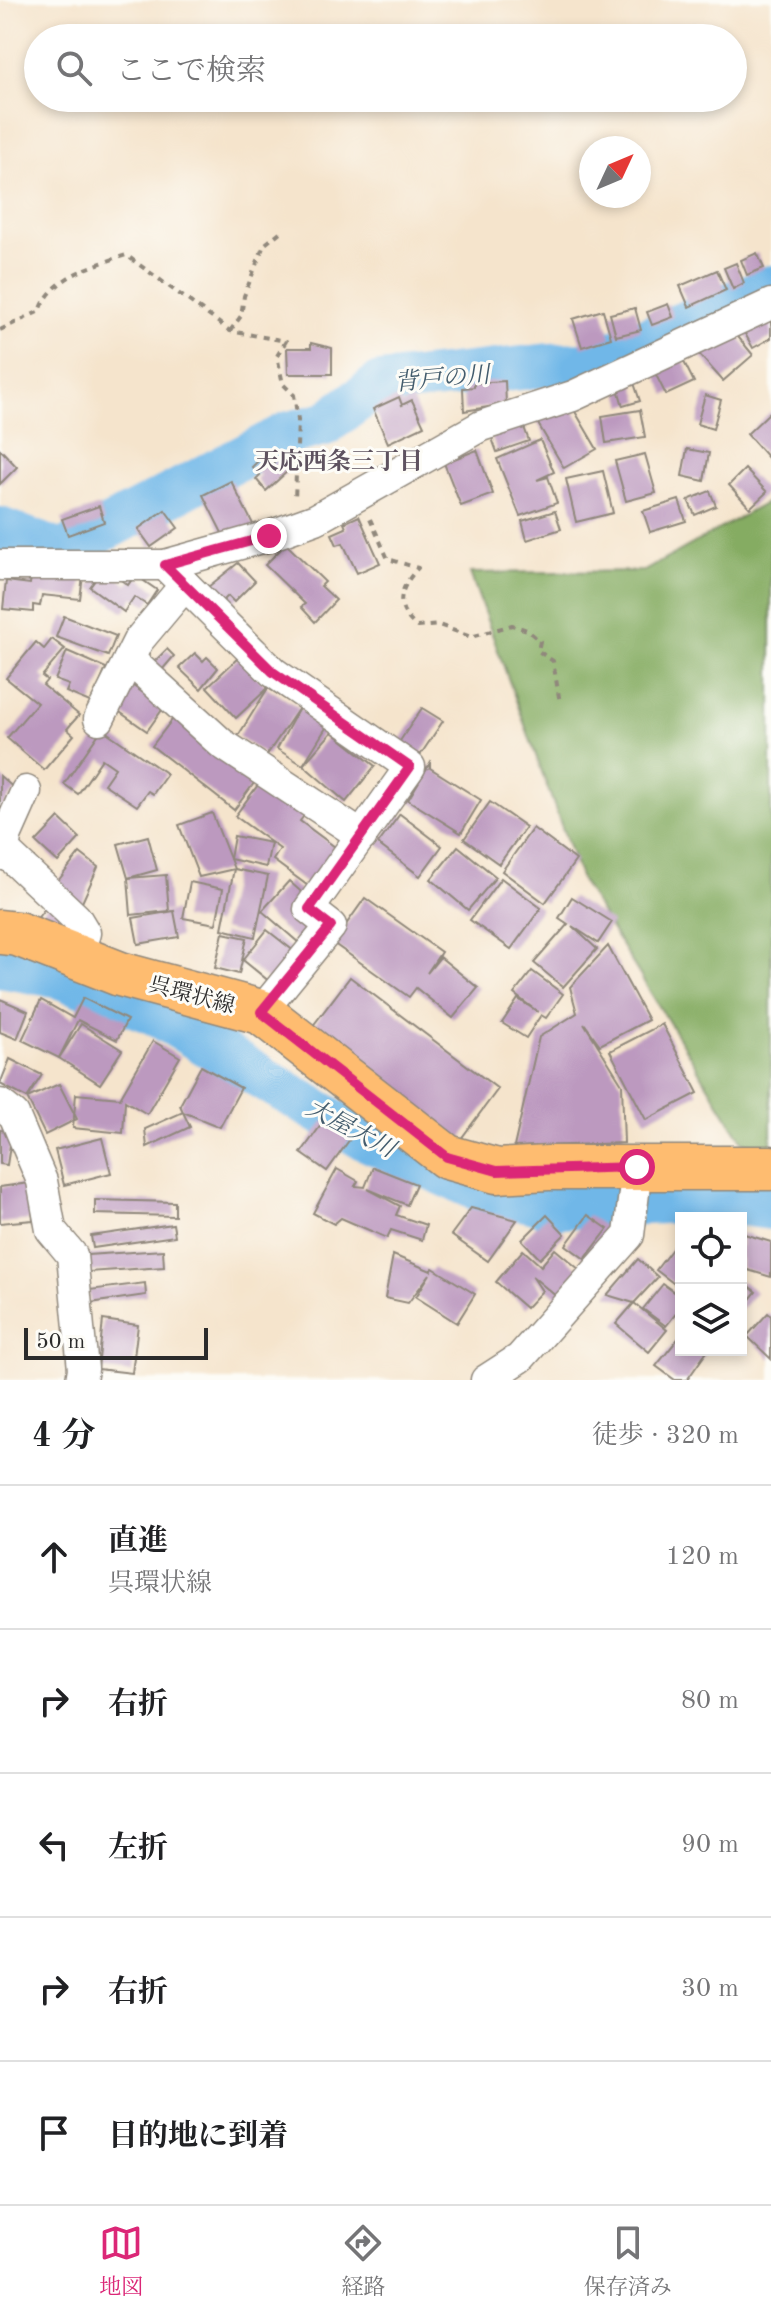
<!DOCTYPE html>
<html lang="ja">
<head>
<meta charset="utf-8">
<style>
  :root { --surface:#fff; --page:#f2f2f2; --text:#202124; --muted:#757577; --line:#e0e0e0; --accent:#db2777 }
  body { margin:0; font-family:"Old Standard TT","Noto Serif JP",serif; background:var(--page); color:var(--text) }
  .controls { position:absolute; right:24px; bottom:24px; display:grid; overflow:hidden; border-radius:0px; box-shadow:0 4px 12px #0003 }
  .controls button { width:72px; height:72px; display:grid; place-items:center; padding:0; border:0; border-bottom:2px solid var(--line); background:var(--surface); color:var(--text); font:40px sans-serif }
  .compass { position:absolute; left:579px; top:136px; width:72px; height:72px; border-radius:50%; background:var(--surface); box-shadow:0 4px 12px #0003; rotate:46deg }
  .scale { position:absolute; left:24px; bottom:20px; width:184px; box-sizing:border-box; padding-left:8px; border:4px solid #2b2b2b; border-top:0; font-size:22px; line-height:28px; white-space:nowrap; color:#2b2b2b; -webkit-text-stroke:6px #fdfcf7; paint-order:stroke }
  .stop { position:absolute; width:24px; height:24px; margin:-18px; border:6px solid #db2777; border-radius:50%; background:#fff }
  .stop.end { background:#db2777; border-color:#fff; box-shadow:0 2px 8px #0008 }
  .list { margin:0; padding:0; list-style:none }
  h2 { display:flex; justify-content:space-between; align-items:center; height:104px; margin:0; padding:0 32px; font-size:34px }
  h2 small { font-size:26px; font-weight:400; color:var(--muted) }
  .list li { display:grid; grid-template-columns:52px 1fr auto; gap:24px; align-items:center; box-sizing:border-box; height:144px; padding:0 32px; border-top:2px solid var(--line) }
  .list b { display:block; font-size:30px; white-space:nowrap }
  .list p { margin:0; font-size:26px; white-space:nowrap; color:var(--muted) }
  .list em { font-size:26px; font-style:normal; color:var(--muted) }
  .icon { flex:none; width:44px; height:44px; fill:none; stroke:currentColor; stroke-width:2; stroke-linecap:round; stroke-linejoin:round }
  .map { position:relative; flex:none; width:771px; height:1380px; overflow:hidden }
  .search { position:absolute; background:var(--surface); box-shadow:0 4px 12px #0003; left:24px; right:24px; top:24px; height:88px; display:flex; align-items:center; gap:20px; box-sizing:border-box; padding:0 28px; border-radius:44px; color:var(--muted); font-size:30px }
  .sheet { height:824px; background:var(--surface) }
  nav { display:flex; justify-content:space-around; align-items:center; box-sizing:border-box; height:112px; border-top:2px solid var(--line); background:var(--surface); font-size:22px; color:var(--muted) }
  nav a { display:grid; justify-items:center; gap:4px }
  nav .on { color:var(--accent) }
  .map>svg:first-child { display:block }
</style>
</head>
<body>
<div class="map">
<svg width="771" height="1380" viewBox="0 0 771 1380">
  <rect width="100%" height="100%" fill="#fdfcf7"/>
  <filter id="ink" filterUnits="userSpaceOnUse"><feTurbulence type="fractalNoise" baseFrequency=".0125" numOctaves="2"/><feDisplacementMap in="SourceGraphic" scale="16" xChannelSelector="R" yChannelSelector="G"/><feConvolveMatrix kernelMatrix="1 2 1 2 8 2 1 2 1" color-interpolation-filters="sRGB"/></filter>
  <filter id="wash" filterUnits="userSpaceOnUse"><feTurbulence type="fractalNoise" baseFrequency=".006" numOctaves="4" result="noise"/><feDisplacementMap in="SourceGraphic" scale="32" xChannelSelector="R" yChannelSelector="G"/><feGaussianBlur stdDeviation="1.8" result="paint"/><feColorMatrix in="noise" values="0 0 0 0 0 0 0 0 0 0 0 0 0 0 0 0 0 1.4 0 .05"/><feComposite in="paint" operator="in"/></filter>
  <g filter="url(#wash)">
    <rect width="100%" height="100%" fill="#f5e4cc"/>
    <path fill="#85ac62" stroke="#586c46" stroke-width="2" d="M771,500V1151L743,1142L581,880L470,573L644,571Z"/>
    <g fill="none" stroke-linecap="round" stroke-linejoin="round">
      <g stroke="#70b7e8" stroke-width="44">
        <path d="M0,529L61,552L289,433L325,424L380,384L549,365L585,364L771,287"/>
        <path d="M0,966L57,976L154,1013L361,1137L475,1188L557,1207L708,1200L771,1208"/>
      </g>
    </g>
    <g id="blocks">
      <g fill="#bc99bf">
        <path d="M757,253L764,268L747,275L741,260Z"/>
        <path d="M736,263L744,283L733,289L724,268Z"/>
        <path d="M717,270L726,290L689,307L680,286Z"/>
        <path d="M668,304L673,317L652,325L647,312Z"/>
        <path d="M635,308L641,330L616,336L610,314Z"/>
        <path d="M603,310L611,338L582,347L573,319Z"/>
        <path d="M771,313V338L753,348L743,330Z"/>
        <path d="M730,327L753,355L723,381L699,354Z"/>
        <path d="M311,343L332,348V374H288L287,348H311Z"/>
        <path d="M682,358L694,382L666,395L654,371Z"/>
        <path d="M633,380L640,401L623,406L617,385Z"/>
        <path d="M505,381L506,404L464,411L463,388L474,387V383Z"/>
        <path d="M705,395L721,400L713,429L697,424Z"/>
        <path d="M399,397L402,405L412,400L424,426L388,443L373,409Z"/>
        <path d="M570,403L597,449L564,468L537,422Z"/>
        <path d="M640,410L645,437L606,443L602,416Z"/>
        <path d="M771,411V457L769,459L747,434Z"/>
        <path d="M521,419L529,441L497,452L489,430Z"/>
        <path d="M540,440L554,472L537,480L548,477L557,503L520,516L497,459Z"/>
        <path d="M0,449L17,467L0,484Z"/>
        <path d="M687,449L709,453L704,481L682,476Z"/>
        <path d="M477,450L493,494L461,506L444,463Z"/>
        <path d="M285,452H293L291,468L266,491L256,479L260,475L252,467L263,456L272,464Z"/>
        <path d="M645,454L656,493L626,501L615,461Z"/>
        <path d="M745,469L767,492L750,508L729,485Z"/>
        <path d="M603,471L613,513L576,522L566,479Z"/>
        <path d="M231,481L256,530L228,545L203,495Z"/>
        <path d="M710,491L716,506L695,515L688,500Z"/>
        <path d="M679,500L686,521L650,532L643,511Z"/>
        <path d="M99,506L104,522L68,535L62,519Z"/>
        <path d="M165,510L178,528L151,547L138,529Z"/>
        <path d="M555,511L561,529L527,540L522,521Z"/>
        <path d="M359,516L380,563L357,573L343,543L337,545L332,534L346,528L344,523Z"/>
        <path d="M286,544L325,582L321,586L336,600L315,622L301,607L305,604L265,565Z"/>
        <path d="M238,563L255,581L234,602L228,596L222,602L208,587Z"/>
        <path d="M104,568L128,585L135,575L157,590L147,605L134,597L124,612L90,587Z"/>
        <path d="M32,571L83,576L80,599L42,595L40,606L33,605V612L3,609L6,581L30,584Z"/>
        <path d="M64,616L116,636L108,656L56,637Z"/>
        <path d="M52,639L65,649L42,676L47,680L43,685L79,715L67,729L74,735L44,770L7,738L37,703L6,678L36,642L44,649Z"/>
        <path d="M167,649L174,656L162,670L154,662Z"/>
        <path d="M67,651L106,668L92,703L66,692L69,685L55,680Z"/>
        <path d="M195,653L203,661L207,657L218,668L201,689L179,668Z"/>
        <path d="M239,657L268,688L236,718L207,687Z"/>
        <path d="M130,684L164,707L147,731L114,708Z"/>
        <path d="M268,688L299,708L266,756L238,736Z"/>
        <path d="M299,708L329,723L303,765L277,749Z"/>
        <path d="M422,708L443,721L419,757L398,744Z"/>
        <path d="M175,716L257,779L234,810L152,746Z"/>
        <path d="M102,729L167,774L153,794L148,791L137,806L104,784L115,768L102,759L78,794L64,784Z"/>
        <path d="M332,732L375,766L346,802L303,765Z"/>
        <path d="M430,763V768L481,800L461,833L408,800Z"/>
        <path d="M0,776L16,790L0,809Z"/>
        <path d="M261,781L306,813L300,821L339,850L311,888L273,860L280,849L235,816Z"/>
        <path d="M490,802L526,827L499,864L464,839Z"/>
        <path d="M212,813L234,869L199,877L179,825Z"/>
        <path d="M400,814L442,846L420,876L378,844Z"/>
        <path d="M59,818L80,838L58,862L36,842Z"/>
        <path d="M533,828L576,860L545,903L502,871Z"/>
        <path d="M148,836L157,870L128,878L118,844Z"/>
        <path d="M234,836L271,843L266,867L230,859Z"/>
        <path d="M458,846L496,877L468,910L431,879Z"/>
        <path d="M80,853L98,867L80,907L54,886Z"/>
        <path d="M234,869L268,876L255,937L222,929Z"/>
        <path d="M166,875L169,911L131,915L128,878Z"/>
        <path d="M501,878L541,908L511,949L470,920Z"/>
        <path d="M289,881L325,913L299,943L262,911Z"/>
        <path d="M190,882L223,889L216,924L183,918Z"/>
        <path d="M572,897L612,922L598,943L572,926L597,949L563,987L534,963L568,924L559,918Z"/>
        <path d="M365,898L441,952L427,973L440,957L478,988L453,1018L416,988L409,997L333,943Z"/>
        <path d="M52,899L76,918L59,939L36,920Z"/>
        <path d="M174,911L179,937L138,944L133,918Z"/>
        <path d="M267,930L295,952L270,982L243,960Z"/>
        <path d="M223,933L247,938L239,974L215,968Z"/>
        <path d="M608,946L648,1020L600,1045L584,1023L622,1084L624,1143L514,1147L539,1037L577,1013L570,987Z"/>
        <path d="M532,971L563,994L546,1018L541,1015L526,1038L502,1023L518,999L538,1012L514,994Z"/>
        <path d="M350,977L498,1089L460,1140L312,1027Z"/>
        <path d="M83,998L127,1020L117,1040L78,1020L59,1058L22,1040L41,1000L73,1018Z"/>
        <path d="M0,999L28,1011L17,1039L0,1032Z"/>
        <path d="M81,1024L122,1050L100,1084L59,1058Z"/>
        <path d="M662,1024L698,1093L646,1120L610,1051Z"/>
        <path d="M153,1041L180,1057L147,1114L125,1101L123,1133L73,1128L76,1094L120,1098Z"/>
        <path d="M10,1059L42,1075L27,1098L0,1084Z"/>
        <path d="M201,1066L241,1088L220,1127L183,1112L180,1105Z"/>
        <path d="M59,1084L77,1119L45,1135L27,1098Z"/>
        <path d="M183,1112L190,1127L147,1147L145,1129Z"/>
        <path d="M324,1121L350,1139L327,1171L301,1153Z"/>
        <path d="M0,1130L12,1132L7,1165L0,1164Z"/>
        <path d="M102,1138L111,1173L64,1185L55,1150Z"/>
        <path d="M373,1167L416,1184L407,1205L368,1189L400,1206L396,1215L426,1225L422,1240L391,1230L387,1238L341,1218L334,1224L313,1213L337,1169L358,1181L355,1186L365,1187Z"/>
        <path d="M30,1183L33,1220L0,1223V1187Z"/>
        <path d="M95,1200L175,1202V1216L95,1214Z"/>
        <path d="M471,1208L517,1220L488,1261L451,1235Z"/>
        <path d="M547,1215L565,1234L540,1259L522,1240Z"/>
        <path d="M588,1215L608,1229L585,1259L566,1245Z"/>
        <path d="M173,1224L175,1236L93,1248L91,1236Z"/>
        <path d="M741,1233L771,1242V1277L741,1268Z"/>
        <path d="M678,1241L681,1243V1289L656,1270Z"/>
        <path d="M555,1249L580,1270L557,1297L532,1276L542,1291L526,1308L496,1282L523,1250L541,1266Z"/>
        <path d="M163,1250L164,1267L88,1272L87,1255Z"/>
        <path d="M393,1255L431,1271L433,1268L475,1294L457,1323L416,1297L430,1274L408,1303L385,1298Z"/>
        <path d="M638,1259L658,1277L634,1303L607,1295Z"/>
        <path d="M741,1280L756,1292L741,1310Z"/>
        <path d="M145,1283L146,1295L90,1303L89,1290Z"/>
        <path d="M663,1284L681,1297V1307L666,1326L643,1309Z"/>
        <path d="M634,1303L667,1330L649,1352L616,1324Z"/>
        <path d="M768,1313L771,1316V1359L747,1336Z"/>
        <path d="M103,1320L138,1325L132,1373L98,1369Z"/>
        <path d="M681,1335V1350H708L687,1380H675L656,1366Z"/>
      </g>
    </g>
  </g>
  <g filter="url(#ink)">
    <use href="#blocks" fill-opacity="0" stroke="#90887c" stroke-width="2"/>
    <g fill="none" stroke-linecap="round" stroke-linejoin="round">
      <g stroke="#90887c" stroke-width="33">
        <g id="minor">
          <path d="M0,565H165L269,536L316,519L481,426L573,396L771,304"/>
          <path d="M165,565L273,672L410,767L309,909L331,926L261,1012"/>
          <path d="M129,659L221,743L362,836"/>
          <path d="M99,719L138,641L185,585"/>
          <path d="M0,854L10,856L76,918L85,933L78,957"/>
          <path d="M4,855L6,836L26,791"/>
          <path d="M0,1104L14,1115L42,1181L51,1230L72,1255L83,1369L81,1380"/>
          <path d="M486,1380L520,1358L629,1235L637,1167"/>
        </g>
      </g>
      <g stroke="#90887c" stroke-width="47">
        <path id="primary" d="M0,932L18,934L120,974L261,1012L447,1157L497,1171L548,1168H771"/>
      </g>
      <g stroke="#90887c" stroke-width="4" stroke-dasharray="6 6" stroke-linecap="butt">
        <path d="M0,330L40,311C53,275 93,266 126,255L230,331L286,341L277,356L283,384L294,395L298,420L295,500"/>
        <path d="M230,331L241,316L244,296L264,245L280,232"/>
        <path d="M370,519L388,559L418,568C399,589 393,607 417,627L439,625L471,637L512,625L527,630L540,641L538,651L553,661L560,703"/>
      </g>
      <use href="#minor" stroke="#fff" stroke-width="30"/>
      <use href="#primary" stroke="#febc70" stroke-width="44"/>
    </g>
  </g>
  <g fill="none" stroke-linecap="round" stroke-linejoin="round" filter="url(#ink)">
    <path stroke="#db2777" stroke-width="10" d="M269,536L165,565L273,672L410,767L309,909L331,926L261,1012L447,1157L497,1171L637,1167"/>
  </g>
  <g text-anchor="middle" stroke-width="6" stroke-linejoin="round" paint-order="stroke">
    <g font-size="22" fill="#2b2b2b" stroke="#fdfcf7">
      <text transform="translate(192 994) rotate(15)" y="8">呉環状線</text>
    </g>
    <g font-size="24" font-style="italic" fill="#435c6d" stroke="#fdfcf7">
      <text transform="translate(442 378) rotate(-5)" y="8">背戸の川</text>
      <text transform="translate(351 1128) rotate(28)" y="8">大屋大川</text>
    </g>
    <g font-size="24" font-weight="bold" fill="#5e525f" stroke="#fdfcf7">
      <text x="339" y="469">天応西条三丁目</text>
    </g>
  </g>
</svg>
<div class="controls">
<button><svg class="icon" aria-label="locate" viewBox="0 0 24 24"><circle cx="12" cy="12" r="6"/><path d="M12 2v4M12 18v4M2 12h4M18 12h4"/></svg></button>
<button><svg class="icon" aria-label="layers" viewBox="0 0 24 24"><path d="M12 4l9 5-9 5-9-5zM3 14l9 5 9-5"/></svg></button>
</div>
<svg class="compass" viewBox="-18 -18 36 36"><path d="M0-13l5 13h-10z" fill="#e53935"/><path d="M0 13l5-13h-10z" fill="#757577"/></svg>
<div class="scale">50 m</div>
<div class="stop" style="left:637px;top:1167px"></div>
<div class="stop end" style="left:269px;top:536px"></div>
<div class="search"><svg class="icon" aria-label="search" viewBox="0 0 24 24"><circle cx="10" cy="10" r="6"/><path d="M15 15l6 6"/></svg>ここで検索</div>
</div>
<section class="sheet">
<h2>4 分<small>徒歩 · 320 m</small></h2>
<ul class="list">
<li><svg class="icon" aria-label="ahead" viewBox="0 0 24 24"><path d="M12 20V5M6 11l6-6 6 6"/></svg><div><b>直進</b><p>呉環状線</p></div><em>120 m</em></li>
<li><svg class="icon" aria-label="right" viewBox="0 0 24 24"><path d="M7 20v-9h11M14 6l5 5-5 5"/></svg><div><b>右折</b></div><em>80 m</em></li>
<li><svg class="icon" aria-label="left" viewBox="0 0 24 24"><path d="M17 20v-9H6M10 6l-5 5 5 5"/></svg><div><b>左折</b></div><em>90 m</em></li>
<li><svg class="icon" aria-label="right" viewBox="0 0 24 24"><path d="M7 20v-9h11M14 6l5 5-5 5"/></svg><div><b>右折</b></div><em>30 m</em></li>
<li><svg class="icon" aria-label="arrive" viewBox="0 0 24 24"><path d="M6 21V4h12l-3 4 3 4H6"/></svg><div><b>目的地に到着</b></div></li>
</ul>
</section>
<nav>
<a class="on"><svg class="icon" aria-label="map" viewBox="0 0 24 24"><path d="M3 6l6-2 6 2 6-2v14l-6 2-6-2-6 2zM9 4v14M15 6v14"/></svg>地図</a>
<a><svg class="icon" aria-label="directions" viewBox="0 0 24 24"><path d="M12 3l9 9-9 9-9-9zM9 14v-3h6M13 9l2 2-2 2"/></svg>経路</a>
<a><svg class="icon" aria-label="saved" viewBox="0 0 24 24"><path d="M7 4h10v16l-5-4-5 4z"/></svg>保存済み</a>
</nav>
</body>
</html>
